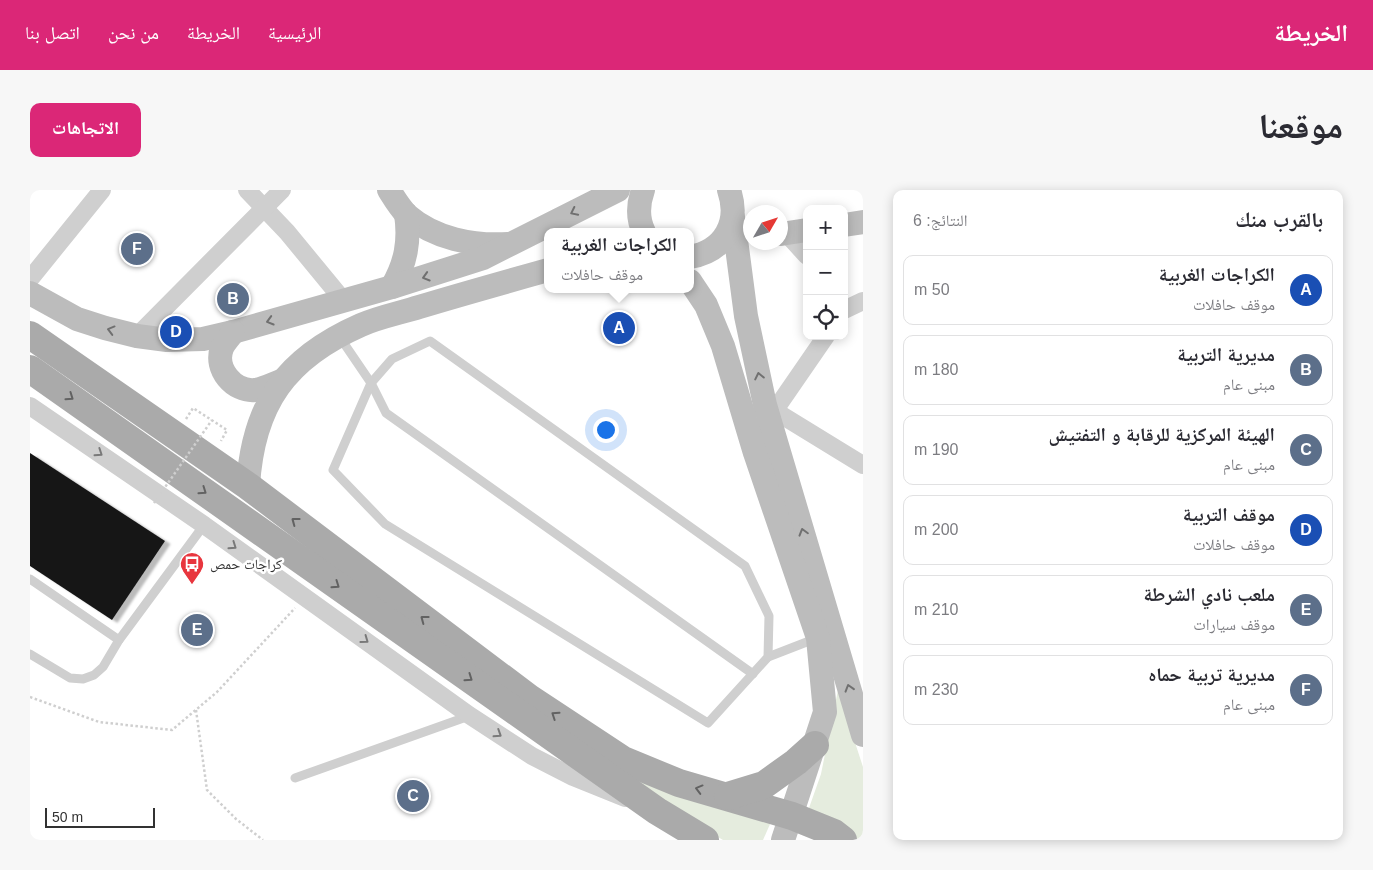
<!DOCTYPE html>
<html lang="ar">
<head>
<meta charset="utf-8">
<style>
  :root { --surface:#fff; --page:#f7f7f7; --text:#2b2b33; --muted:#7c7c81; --line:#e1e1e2; --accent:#db2777 }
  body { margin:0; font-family:Helvetica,"Noto Naskh Arabic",sans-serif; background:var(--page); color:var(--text); direction:rtl }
  .controls { position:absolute; right:15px; top:15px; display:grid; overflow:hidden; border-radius:10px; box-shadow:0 2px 12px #0003 }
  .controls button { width:45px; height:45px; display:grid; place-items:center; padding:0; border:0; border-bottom:1px solid var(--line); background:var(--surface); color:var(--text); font:25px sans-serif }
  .compass { position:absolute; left:713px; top:15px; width:45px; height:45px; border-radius:50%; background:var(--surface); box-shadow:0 2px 12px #0003; rotate:51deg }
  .scale { position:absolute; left:15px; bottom:12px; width:110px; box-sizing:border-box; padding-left:5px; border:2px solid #323232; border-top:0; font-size:14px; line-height:18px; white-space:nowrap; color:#323232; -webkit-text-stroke:4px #fff; paint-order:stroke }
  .you { position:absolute; left:575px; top:239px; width:18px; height:18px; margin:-12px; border:4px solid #fff; border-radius:50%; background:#1a73e8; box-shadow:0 0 0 8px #1a73e833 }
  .badge { display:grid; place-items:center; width:32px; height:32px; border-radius:50%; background:var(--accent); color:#fff; font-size:16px; font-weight:700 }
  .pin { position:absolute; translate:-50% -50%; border:2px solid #fff; box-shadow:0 1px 5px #0006 }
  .popup { position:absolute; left:514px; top:38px; width:150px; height:65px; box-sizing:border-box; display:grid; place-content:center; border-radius:10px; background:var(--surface); filter:drop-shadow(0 1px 4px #0005); font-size:16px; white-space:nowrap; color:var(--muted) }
  .popup b { font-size:19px; color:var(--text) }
  .popup::after { content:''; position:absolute; left:50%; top:100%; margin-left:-10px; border:10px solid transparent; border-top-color:var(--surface) }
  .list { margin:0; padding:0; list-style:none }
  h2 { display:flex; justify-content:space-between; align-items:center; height:65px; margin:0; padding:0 20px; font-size:21px }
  h2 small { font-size:16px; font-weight:400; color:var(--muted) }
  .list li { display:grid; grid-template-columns:32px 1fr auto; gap:15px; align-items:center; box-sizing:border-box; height:70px; margin:0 10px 10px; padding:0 10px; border:1px solid var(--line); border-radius:10px }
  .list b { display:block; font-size:19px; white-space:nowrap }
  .list p { margin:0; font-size:16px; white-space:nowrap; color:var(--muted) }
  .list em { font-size:16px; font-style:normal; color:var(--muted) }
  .icon { flex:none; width:28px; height:28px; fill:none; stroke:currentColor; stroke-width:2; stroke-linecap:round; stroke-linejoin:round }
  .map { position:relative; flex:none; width:833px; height:650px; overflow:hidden; direction:ltr; border-radius:10px }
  header { display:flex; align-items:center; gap:30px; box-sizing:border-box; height:70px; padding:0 25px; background:var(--accent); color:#fff }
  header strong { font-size:24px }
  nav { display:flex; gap:28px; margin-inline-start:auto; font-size:18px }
  .intro { display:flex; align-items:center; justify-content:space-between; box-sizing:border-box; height:120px; padding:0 30px }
  h1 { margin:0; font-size:35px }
  .button { padding:12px 22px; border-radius:10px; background:var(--accent); color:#fff; font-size:18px; font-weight:700 }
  main { display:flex; gap:30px; padding:0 30px }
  aside { flex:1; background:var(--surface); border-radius:10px; box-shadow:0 2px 12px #0003 }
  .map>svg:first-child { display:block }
</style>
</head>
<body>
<header>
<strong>الخريطة</strong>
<nav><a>الرئيسية</a><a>الخريطة</a><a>من نحن</a><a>اتصل بنا</a></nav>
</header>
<div class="intro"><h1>موقعنا</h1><a class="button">الاتجاهات</a></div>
<main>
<aside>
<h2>بالقرب منك<small>النتائج: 6</small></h2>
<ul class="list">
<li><span class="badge" style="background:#1a4fb4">A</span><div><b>الكراجات الغربية</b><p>موقف حافلات</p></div><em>50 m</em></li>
<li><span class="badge" style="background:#5c6f8a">B</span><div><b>مديرية التربية</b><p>مبنى عام</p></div><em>180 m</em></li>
<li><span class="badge" style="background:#5c6f8a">C</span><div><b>الهيئة المركزية للرقابة و التفتيش</b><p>مبنى عام</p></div><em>190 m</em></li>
<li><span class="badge" style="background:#1a4fb4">D</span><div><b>موقف التربية</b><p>موقف حافلات</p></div><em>200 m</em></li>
<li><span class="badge" style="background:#5c6f8a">E</span><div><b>ملعب نادي الشرطة</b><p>موقف سيارات</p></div><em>210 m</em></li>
<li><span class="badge" style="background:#5c6f8a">F</span><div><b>مديرية تربية حماه</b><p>مبنى عام</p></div><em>230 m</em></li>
</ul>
</aside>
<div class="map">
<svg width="833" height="650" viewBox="0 0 833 650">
  <defs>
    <filter id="shadow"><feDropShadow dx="5.5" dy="3" stdDeviation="1" flood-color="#0004"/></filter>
  </defs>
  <rect width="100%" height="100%" fill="#fff"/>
  <g fill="#e5ecde">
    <path d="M808,500L833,577V650H829L806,633L779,618L791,584Z"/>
    <path d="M526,540L741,632L733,650H693L592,590Z"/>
  </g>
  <path fill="#191919" filter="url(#shadow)" d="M0,263L135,351L82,430L0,376Z"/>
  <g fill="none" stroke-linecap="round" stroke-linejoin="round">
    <g stroke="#cfcfcf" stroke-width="2.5" stroke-dasharray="2.5 2.5" stroke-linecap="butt">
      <path d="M156,229L163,218L197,240L191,251"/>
      <path d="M0,507L69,532L142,540L187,502L265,418"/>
      <path d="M166,520L177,600L206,629L233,650"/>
    </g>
    <g stroke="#cfcfcf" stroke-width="9">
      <path d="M309,146L341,193L356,223L723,484"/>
      <path d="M400,151L715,376L739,426L738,467L678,533L355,334L303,280L341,193L362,169Z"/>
      <path d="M0,389L89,450"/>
      <path d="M0,464L40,488L53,489L64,485L73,477L89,450L174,335"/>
      <path d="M738,467L787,448"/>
      <path d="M265,588L439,526"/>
    </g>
    <g stroke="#cfcfcf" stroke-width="18">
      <path d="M217,0L257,42L313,110"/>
      <path d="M756,43L777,66"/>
      <path d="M0,89L72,0"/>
      <path d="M814,120L833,111"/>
      <path d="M107,146L252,0"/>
      <path d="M735,215L833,275"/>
      <path d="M0,216L174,335L439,525L502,566L543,587L595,608"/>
      <path d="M745,220L796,146"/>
    </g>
    <g stroke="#bcbcbc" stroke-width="24">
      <path d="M359,0C364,8 370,18 377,25C405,49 443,56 478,54"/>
      <path d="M613,0C608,14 607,28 614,42"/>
      <path d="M703,27L716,126L735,215L833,545"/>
      <path d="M814,35L833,32"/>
      <path d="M751,44L777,40"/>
      <path d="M660,67C695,61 710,32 699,0"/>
      <path d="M660,91L676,115L693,156L725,263L788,448L795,522L753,650"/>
      <path d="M362,97C376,73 380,51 376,24"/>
      <path d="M0,103L47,129L75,138L107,146L137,150L173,149L203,142L362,97L453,68L588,0"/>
      <path d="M203,142C200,147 194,153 192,158C184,179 204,202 225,200C234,199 243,194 251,191"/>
      <path d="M218,296C223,214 256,168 331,135C349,127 370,123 389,117C432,104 475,92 518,80"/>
    </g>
    <g stroke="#aaa" stroke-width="28">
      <path d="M0,145L218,296L499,508L593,570L649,593L762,626L804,643L813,650"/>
      <path d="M0,179L627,621L675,650"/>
      <path d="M698,606L734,595L766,572L785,555"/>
    </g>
    <path stroke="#cfcfcf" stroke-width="2.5" stroke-dasharray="2.5 2.5" stroke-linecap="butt" d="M124,313L182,230"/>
  </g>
  <defs><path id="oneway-chevron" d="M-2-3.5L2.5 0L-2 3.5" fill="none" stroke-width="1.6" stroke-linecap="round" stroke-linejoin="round" transform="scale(1.25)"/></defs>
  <g stroke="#707070">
    <use href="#oneway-chevron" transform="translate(544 22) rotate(154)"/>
    <use href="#oneway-chevron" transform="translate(396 87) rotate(163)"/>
    <use href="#oneway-chevron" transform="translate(240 131) rotate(164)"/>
    <use href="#oneway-chevron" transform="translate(81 140) rotate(-165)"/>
    <use href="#oneway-chevron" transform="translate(729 186) rotate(-102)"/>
    <use href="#oneway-chevron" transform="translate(773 342) rotate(-106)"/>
    <use href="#oneway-chevron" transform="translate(819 498) rotate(-107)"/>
  </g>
  <g stroke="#626262">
    <use href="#oneway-chevron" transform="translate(40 207) rotate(35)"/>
    <use href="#oneway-chevron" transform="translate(173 301) rotate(35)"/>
    <use href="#oneway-chevron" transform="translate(265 331) rotate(-143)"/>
    <use href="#oneway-chevron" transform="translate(306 395) rotate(35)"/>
    <use href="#oneway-chevron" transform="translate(394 429) rotate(-143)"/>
    <use href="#oneway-chevron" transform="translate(439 488) rotate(35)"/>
    <use href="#oneway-chevron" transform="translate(525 525) rotate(-146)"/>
    <use href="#oneway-chevron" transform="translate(669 599) rotate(-165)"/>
  </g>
  <g stroke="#797979">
    <use href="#oneway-chevron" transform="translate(69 263) rotate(34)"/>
    <use href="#oneway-chevron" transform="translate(203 356) rotate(35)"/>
    <use href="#oneway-chevron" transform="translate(335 450) rotate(36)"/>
    <use href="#oneway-chevron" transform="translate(468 544) rotate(33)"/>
  </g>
  <defs>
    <g id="bus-pin" transform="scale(1.25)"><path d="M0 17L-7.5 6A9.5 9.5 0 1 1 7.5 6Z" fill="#e8363e" stroke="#fff"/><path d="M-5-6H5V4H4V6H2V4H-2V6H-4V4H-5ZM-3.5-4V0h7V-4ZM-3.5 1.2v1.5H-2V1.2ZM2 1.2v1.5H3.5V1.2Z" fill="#fff"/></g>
  </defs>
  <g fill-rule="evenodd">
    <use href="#bus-pin" x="162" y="374"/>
  </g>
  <g text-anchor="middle" stroke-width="5" stroke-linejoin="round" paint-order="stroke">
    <g font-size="14" fill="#323232" stroke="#fff" text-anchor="start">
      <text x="180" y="379">كراجات حمص</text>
    </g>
  </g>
</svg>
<div class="controls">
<button>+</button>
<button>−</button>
<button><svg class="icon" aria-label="locate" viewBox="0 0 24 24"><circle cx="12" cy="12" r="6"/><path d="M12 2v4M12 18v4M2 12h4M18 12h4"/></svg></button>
</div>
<svg class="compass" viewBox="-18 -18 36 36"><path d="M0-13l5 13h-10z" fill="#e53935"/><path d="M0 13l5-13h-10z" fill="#7c7c81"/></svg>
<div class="scale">50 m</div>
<div class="you"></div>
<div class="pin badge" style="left:589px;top:138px;background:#1a4fb4">A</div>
<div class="popup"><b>الكراجات الغربية</b>موقف حافلات</div>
<div class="pin badge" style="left:203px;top:109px;background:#5c6f8a">B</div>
<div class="pin badge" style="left:383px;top:606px;background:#5c6f8a">C</div>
<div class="pin badge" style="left:146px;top:142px;background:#1a4fb4">D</div>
<div class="pin badge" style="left:167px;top:440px;background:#5c6f8a">E</div>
<div class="pin badge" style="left:107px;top:59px;background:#5c6f8a">F</div>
</div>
</main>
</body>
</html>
